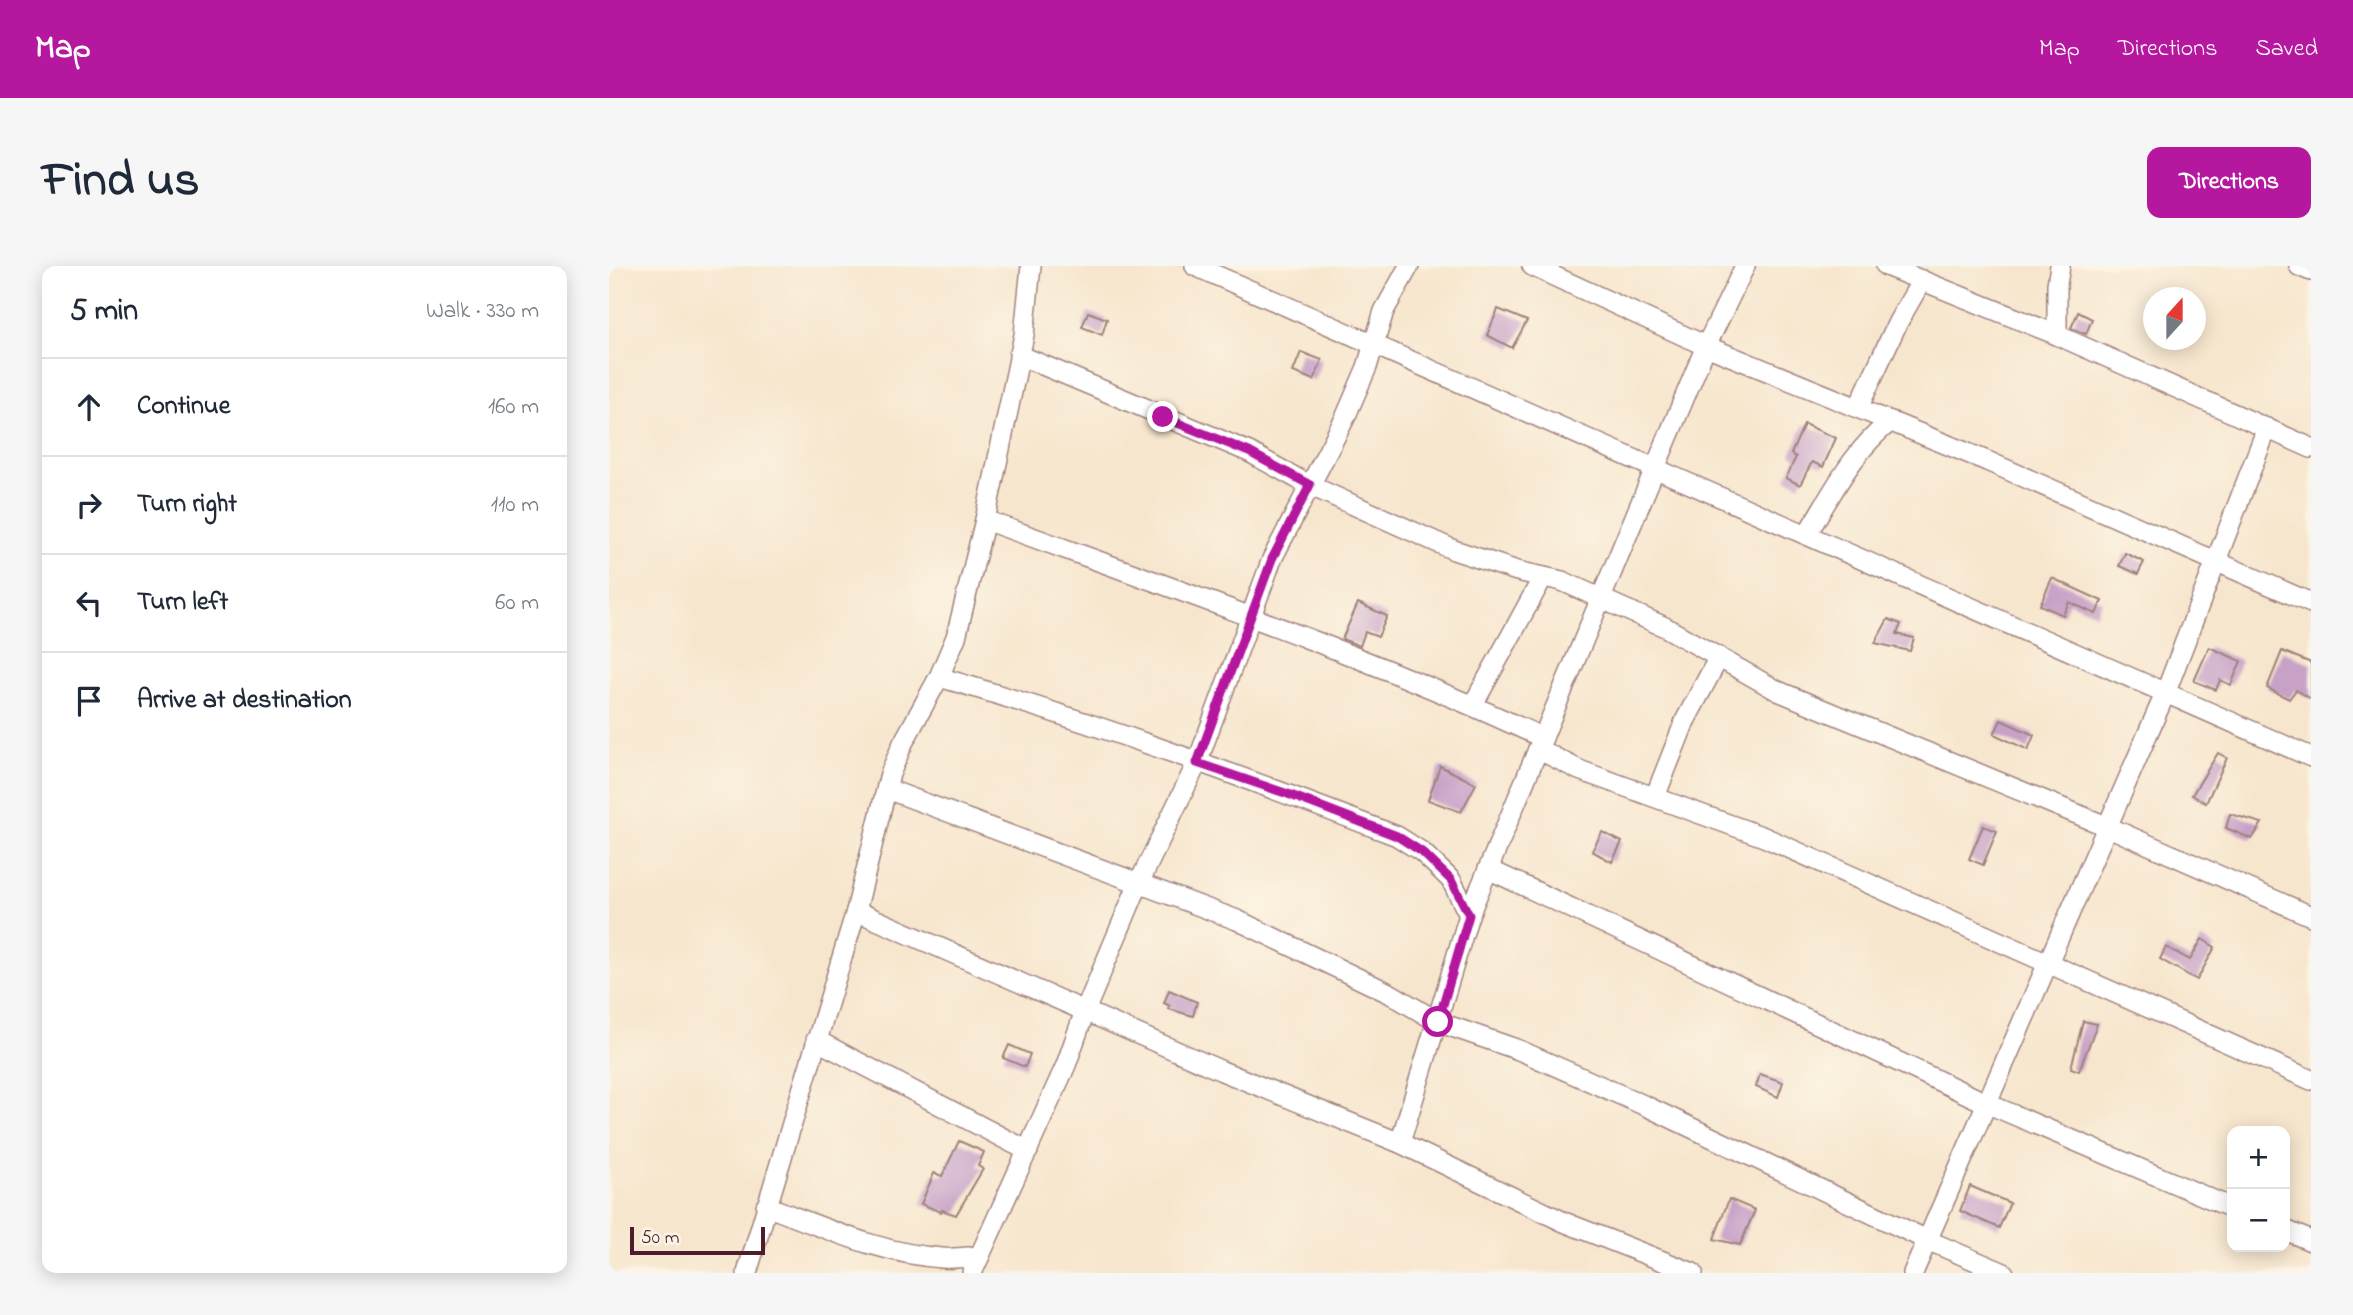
<!DOCTYPE html>
<html lang="en">
<head>
<meta charset="utf-8">
<style>
  :root { --surface:#fff; --page:#f6f6f7; --text:#1f2937; --muted:#747a83; --line:#e0e1e3; --accent:#b5179e }
  body { margin:0; font-family:"Indie Flower",sans-serif; background:var(--page); color:var(--text) }
  .controls { position:absolute; right:21px; bottom:21px; display:grid; overflow:hidden; border-radius:14px; box-shadow:0 4px 18px #0003 }
  .controls button { width:63px; height:63px; display:grid; place-items:center; padding:0; border:0; border-bottom:2px solid var(--line); background:var(--surface); color:var(--text); font:35px sans-serif }
  .compass { position:absolute; left:1534px; top:21px; width:63px; height:63px; border-radius:50%; background:var(--surface); box-shadow:0 4px 18px #0003; rotate:21deg }
  .scale { position:absolute; left:21px; bottom:18px; width:135px; box-sizing:border-box; padding-left:7px; border:4px solid #4a1f2b; border-top:0; font-size:19px; line-height:24px; white-space:nowrap; color:#4a1f2b; -webkit-text-stroke:5px #fcf5e5; paint-order:stroke }
  .stop { position:absolute; width:21px; height:21px; margin:-16px; border:5px solid #b5179e; border-radius:50%; background:#fff }
  .stop.end { background:#b5179e; border-color:#fff; box-shadow:0 2px 7px #0008 }
  .list { margin:0; padding:0; list-style:none }
  h2 { display:flex; justify-content:space-between; align-items:center; height:91px; margin:0; padding:0 28px; font-size:30px }
  h2 small { font-size:23px; font-weight:400; color:var(--muted) }
  .list li { display:grid; grid-template-columns:46px 1fr auto; gap:21px; align-items:center; box-sizing:border-box; height:98px; padding:0 28px; border-top:2px solid var(--line) }
  .list b { display:block; font-size:26px; white-space:nowrap }
  .list em { font-size:23px; font-style:normal; color:var(--muted) }
  .icon { flex:none; width:38px; height:38px; fill:none; stroke:currentColor; stroke-width:2; stroke-linecap:round; stroke-linejoin:round }
  .map { position:relative; flex:none; width:1702px; height:1007px; overflow:hidden; border-radius:14px }
  header { display:flex; align-items:center; gap:42px; box-sizing:border-box; height:98px; padding:0 35px; background:var(--accent); color:#fff }
  header strong { font-size:33px }
  nav { display:flex; gap:38px; margin-inline-start:auto; font-size:24px }
  .intro { display:flex; align-items:center; justify-content:space-between; box-sizing:border-box; height:168px; padding:0 42px }
  h1 { margin:0; font-size:49px }
  .button { padding:18px 32px; border-radius:14px; background:var(--accent); color:#fff; font-size:24px; font-weight:700 }
  main { display:flex; gap:42px; padding:0 42px }
  aside { flex:1; background:var(--surface); border-radius:14px; box-shadow:0 4px 18px #0003 }
  .map>svg:first-child { display:block }
</style>
</head>
<body>
<header>
<strong>Map</strong>
<nav><a>Map</a><a>Directions</a><a>Saved</a></nav>
</header>
<div class="intro"><h1>Find us</h1><a class="button">Directions</a></div>
<main>
<aside>
<h2>5 min<small>Walk · 330 m</small></h2>
<ul class="list">
<li><svg class="icon" aria-label="ahead" viewBox="0 0 24 24"><path d="M12 20V5M6 11l6-6 6 6"/></svg><div><b>Continue</b></div><em>160 m</em></li>
<li><svg class="icon" aria-label="right" viewBox="0 0 24 24"><path d="M7 20v-9h11M14 6l5 5-5 5"/></svg><div><b>Turn right</b></div><em>110 m</em></li>
<li><svg class="icon" aria-label="left" viewBox="0 0 24 24"><path d="M17 20v-9H6M10 6l-5 5 5 5"/></svg><div><b>Turn left</b></div><em>60 m</em></li>
<li><svg class="icon" aria-label="arrive" viewBox="0 0 24 24"><path d="M6 21V4h12l-3 4 3 4H6"/></svg><div><b>Arrive at destination</b></div></li>
</ul>
</aside>
<div class="map">
<svg width="1702" height="1007" viewBox="0 0 1702 1007">
  <rect width="100%" height="100%" fill="#fcf5e5"/>
  <filter id="ink" filterUnits="userSpaceOnUse"><feTurbulence type="fractalNoise" baseFrequency=".0143" numOctaves="2"/><feDisplacementMap in="SourceGraphic" scale="14" xChannelSelector="R" yChannelSelector="G"/><feConvolveMatrix kernelMatrix="1 2 1 2 8 2 1 2 1" color-interpolation-filters="sRGB"/></filter>
  <filter id="wash" filterUnits="userSpaceOnUse"><feTurbulence type="fractalNoise" baseFrequency=".00686" numOctaves="4" result="noise"/><feDisplacementMap in="SourceGraphic" scale="28" xChannelSelector="R" yChannelSelector="G"/><feGaussianBlur stdDeviation="1.57" result="paint"/><feColorMatrix in="noise" values="0 0 0 0 0 0 0 0 0 0 0 0 0 0 0 0 0 1.4 0 .05"/><feComposite in="paint" operator="in"/></filter>
  <g filter="url(#wash)">
    <rect width="100%" height="100%" fill="#f7e6ce"/>
    <g id="blocks">
      <g fill="#c7a1c8">
        <path d="M889,43L918,55L903,82L878,69Z"/>
        <path d="M479,46L498,53L493,69L473,61Z"/>
        <path d="M1469,46L1483,53L1477,68L1462,62Z"/>
        <path d="M692,86L713,94L705,114L684,106Z"/>
        <path d="M1195,158L1227,172L1214,201L1203,196L1191,219L1177,212L1187,191L1182,188Z"/>
        <path d="M1516,287L1535,296L1529,308L1510,300Z"/>
        <path d="M1443,312L1493,335L1487,348L1460,336L1454,349L1431,339Z"/>
        <path d="M749,337L778,350L769,371L756,366L751,380L733,373Z"/>
        <path d="M1279,353L1292,358L1288,368L1305,372L1301,385L1266,377Z"/>
        <path d="M1600,381L1632,395L1622,419L1611,414L1607,424L1585,415Z"/>
        <path d="M1673,385L1702,397V433L1687,424L1680,433L1658,422Z"/>
        <path d="M1392,454L1425,469L1419,484L1385,468Z"/>
        <path d="M1609,487L1618,492L1597,537L1583,529Z"/>
        <path d="M831,500L867,518L852,546L819,534Z"/>
        <path d="M1621,548L1653,557L1643,573L1617,562Z"/>
        <path d="M1374,560L1388,565L1374,599L1360,593Z"/>
        <path d="M993,566L1013,576L1003,596L983,585Z"/>
        <path d="M1593,673L1606,681L1588,714L1551,693L1557,681L1581,694Z"/>
        <path d="M560,724L588,736L584,750L560,743L561,740L555,737Z"/>
        <path d="M1474,755L1488,758L1470,805L1462,802Z"/>
        <path d="M400,779L421,788L416,801L394,792Z"/>
        <path d="M1151,808L1174,816L1169,831L1147,821Z"/>
        <path d="M350,875L375,886L369,900L374,903L347,949L333,944L332,946L312,938L325,907L333,910Z"/>
        <path d="M1361,920L1401,937L1390,962L1351,945Z"/>
        <path d="M1120,933L1146,944L1131,979L1105,973Z"/>
      </g>
    </g>
  </g>
  <g filter="url(#ink)">
    <use href="#blocks" fill-opacity="0" stroke="#a0827c" stroke-width="2"/>
    <g fill="none" stroke-linecap="round" stroke-linejoin="round">
      <g stroke="#a0827c" stroke-width="22">
        <g id="minor">
          <path d="M586,0L1702,491"/>
          <path d="M923,0L1097,80L1378,195L1702,337"/>
          <path d="M1277,0L1448,69L1702,182"/>
          <path d="M1690,0L1702,5"/>
          <path d="M1448,69V18L1451,0"/>
          <path d="M410,89L640,186L700,219L845,284L908,305L953,315L993,333L1056,361L1169,425L1497,560L1702,650"/>
          <path d="M1249,142L1289,56L1313,14"/>
          <path d="M376,254C563,322 753,387 934,472"/>
          <path d="M1198,268C1223,228 1244,184 1282,155"/>
          <path d="M330,411C485,456 637,512 788,570L813,586L842,614L860,649"/>
          <path d="M864,439L934,311"/>
          <path d="M929,483L970,504L1155,571L1702,814"/>
          <path d="M278,523L628,654L782,728L829,756L910,784L1039,841L1318,974L1395,1007"/>
          <path d="M1046,531L1076,455L1110,391"/>
          <path d="M879,603L1377,837L1623,942"/>
          <path d="M247,645L613,805L791,877L955,956L1084,1007"/>
          <path d="M207,774L419,885"/>
          <path d="M791,877L860,649L1097,80L1136,0"/>
          <path d="M157,940C214,961 272,988 333,992C346,993 359,991 371,990"/>
          <path d="M1676,964L1702,975"/>
          <path d="M138,1007L247,645L281,508L294,477L330,411L347,371L376,254L415,69L422,0"/>
          <path d="M363,1007L457,799L476,745L529,619L588,497L663,293L736,152L758,101L775,45L800,0"/>
          <path d="M1304,1007L1556,428L1658,162"/>
        </g>
      </g>
      <use href="#minor" stroke="#fff" stroke-width="19"/>
    </g>
  </g>
  <g fill="none" stroke-linecap="round" stroke-linejoin="round" filter="url(#ink)">
    <path stroke="#b5179e" stroke-width="9" d="M554,151L640,186L701,219L663,293L588,497L679,528L788,570L813,586L842,614L860,649L829,756"/>
  </g>
</svg>
<div class="controls">
<button>+</button>
<button>−</button>
</div>
<svg class="compass" viewBox="-18 -18 36 36"><path d="M0-13l5 13h-10z" fill="#e53935"/><path d="M0 13l5-13h-10z" fill="#747a83"/></svg>
<div class="scale">50 m</div>
<div class="stop" style="left:829px;top:756px"></div>
<div class="stop end" style="left:554px;top:151px"></div>
</div>
</main>
</body>
</html>
